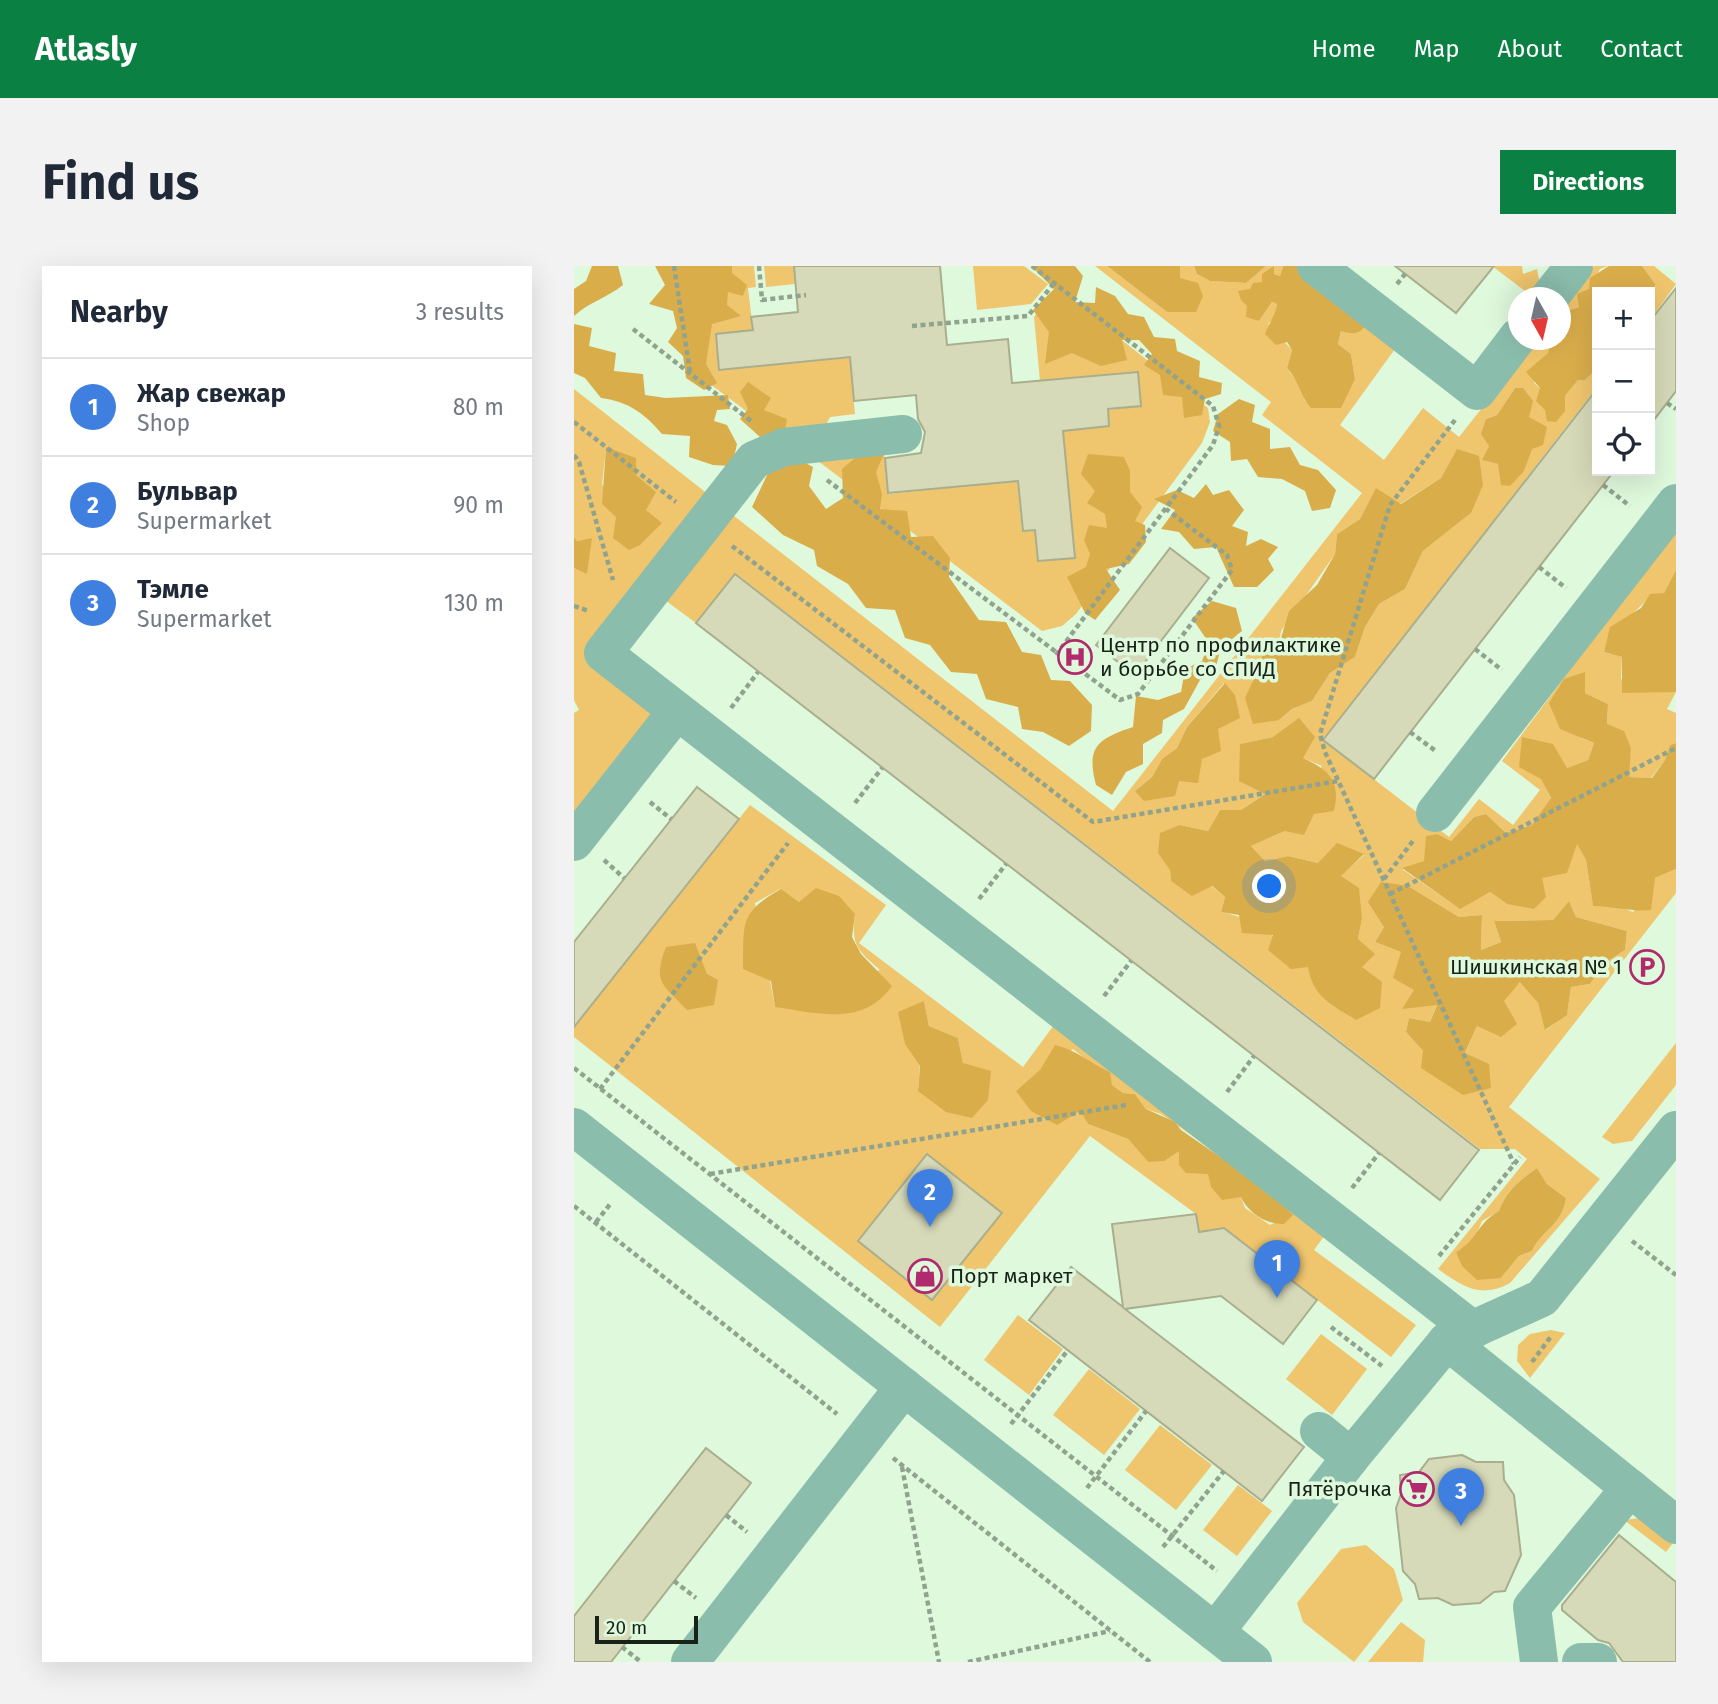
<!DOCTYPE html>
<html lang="en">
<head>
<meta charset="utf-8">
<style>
  :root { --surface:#fff; --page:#f2f2f3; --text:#1f2937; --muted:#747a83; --line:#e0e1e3; --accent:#0b8043 }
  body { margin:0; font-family:"Fira Sans",sans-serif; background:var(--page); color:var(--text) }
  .controls { position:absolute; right:21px; top:21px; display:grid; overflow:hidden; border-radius:0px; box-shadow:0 7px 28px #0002 }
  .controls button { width:63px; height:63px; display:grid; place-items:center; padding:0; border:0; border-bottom:2px solid var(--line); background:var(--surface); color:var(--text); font:35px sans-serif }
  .compass { position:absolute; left:934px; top:21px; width:63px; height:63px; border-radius:50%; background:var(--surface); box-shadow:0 7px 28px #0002; rotate:172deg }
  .scale { position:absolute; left:21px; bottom:18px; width:103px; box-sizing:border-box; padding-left:7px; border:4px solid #192218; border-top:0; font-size:19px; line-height:24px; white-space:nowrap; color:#192218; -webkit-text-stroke:5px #dff9dd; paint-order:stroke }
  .you { position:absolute; left:696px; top:621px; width:24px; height:24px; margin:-18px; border:5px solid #fff; border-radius:50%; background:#1a73e8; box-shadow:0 0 0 10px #1a73e833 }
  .badge { display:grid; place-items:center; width:46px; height:46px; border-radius:50%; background:var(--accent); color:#fff; font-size:23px; font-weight:700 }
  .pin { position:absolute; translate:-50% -58px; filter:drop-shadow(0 2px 4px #0008) }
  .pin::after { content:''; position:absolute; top:37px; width:24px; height:21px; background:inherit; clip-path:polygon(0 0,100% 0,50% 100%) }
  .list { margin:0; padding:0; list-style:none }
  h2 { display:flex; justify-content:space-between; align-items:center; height:91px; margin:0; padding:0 28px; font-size:30px }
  h2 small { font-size:23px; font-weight:400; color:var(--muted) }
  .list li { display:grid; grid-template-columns:46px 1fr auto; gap:21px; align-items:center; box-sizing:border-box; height:98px; padding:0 28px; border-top:2px solid var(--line) }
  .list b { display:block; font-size:26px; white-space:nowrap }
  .list p { margin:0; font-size:23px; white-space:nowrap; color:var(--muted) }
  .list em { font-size:23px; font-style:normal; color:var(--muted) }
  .icon { flex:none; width:38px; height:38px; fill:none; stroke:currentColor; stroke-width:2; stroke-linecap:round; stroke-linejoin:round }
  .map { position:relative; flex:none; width:1102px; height:1396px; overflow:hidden; border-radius:0px }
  header { display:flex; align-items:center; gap:42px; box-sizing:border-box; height:98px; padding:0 35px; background:var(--accent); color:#fff }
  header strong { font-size:33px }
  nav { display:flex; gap:38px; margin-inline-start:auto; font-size:24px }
  .intro { display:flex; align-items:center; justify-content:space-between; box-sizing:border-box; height:168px; padding:0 42px }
  h1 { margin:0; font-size:49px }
  .button { padding:18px 32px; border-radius:0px; background:var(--accent); color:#fff; font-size:24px; font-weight:700 }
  main { display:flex; gap:42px; padding:0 42px }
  aside { flex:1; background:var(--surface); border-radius:0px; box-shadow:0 7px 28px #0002 }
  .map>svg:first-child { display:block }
</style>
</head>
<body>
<header>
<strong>Atlasly</strong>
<nav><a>Home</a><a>Map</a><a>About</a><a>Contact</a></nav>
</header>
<div class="intro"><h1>Find us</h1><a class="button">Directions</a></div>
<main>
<aside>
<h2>Nearby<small>3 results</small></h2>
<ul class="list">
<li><span class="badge" style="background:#3f7fe0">1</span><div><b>Жар свежар</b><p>Shop</p></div><em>80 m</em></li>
<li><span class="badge" style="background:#3f7fe0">2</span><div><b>Бульвар</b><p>Supermarket</p></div><em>90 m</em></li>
<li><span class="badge" style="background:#3f7fe0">3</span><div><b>Тэмле</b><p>Supermarket</p></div><em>130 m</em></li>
</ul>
</aside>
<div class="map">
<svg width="1102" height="1396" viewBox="0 0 1102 1396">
  <rect width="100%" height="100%" fill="#dff9dd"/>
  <g fill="#efc56e" fill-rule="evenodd">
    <path d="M106,0H180L182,21L174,22L179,64L142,68L145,104L249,94L274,73L281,148L256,151L246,171L211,174L120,106Z"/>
    <path d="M190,0H220L221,18L192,21Z"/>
    <path d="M399,0H450L474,18L457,38L403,44Z"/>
    <path d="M521,0H533L593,46L606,12V0H620L623,8L636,15L672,17L692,0H709L706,10L700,8V1L673,40L685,55L698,36L703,38L701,52L694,58L718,84L713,102L729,124L731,135L781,113L777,88L764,78L767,65L791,60L826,76L766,159L810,194L849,142L885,171L962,74H976L974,87L963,98L960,117L991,145V130L1004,114H1011L1023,103V121L749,474L875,571L905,533L939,559L966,524L928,495L1102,262V304L1090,327L1076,329C1060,352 1040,354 1030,386L1048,391L1047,413L1076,425L1102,426L1093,443L1102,447V477L1096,479L1091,494L1077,512L1054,511L1057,482L1033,458L1034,438L1011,427L1007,472L1020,477L1014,494L993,502L945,500L967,512L977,533L958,559L932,567L912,548L900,551L877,575L864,568L851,595L828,603L885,642L916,626L933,638L968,612L1003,577L1012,594L1019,639L1043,640L1059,646L1081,612L1102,603V627L935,841L1026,913L936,1017C907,1033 889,1021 864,1003L953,893L941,883H906L161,307L122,357L84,329L151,243L539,545L788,227L688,149L697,136ZM941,122C956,154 961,171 950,205L909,194L915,180L912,153L923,149ZM883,184L897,247L849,285L831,323L805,338L791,361L781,391L756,407L738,435L718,443L705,454L678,416L688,395L705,379L707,365L761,288L763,268L786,253L802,223L826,238L867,212ZM650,417C645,452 640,495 605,514C593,521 574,522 561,525L578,511L588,493L603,482L613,461ZM699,471L729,492L748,500L711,565L677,580L691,595L714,590L744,597L790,589L766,610L788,653L784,673L788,701L782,754C757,739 739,731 735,700C708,677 683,652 647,646L651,631L637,620L597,615L596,604L606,559L634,565L646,544H667L692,527L666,478ZM834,620L885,651L908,649L907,684L927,676L920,655L979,654L995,635L1002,651L1053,665L1051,684L1031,697L1016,718L997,721L993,748L972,764L964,737L947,715L903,760L891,788L849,785L832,766L835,752L856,756L863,738L841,724L827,686L801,676ZM963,902L973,918L992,932C988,960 969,962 958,985L945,990L927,1012L882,986L899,976L908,955L925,945C932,925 946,914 963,902Z"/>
    <path d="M918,0H948L949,8L963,3L967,24L959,31Z"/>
    <path d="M1020,0H1034L1026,3L1005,41L993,45L987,61V43Z"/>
    <path d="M1068,0H1080L1102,18L1076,54L1075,26L1082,19Z"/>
    <path d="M483,23L634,142L636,156L628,177L502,348L488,360L468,365L244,195L309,178L314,228L418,217L442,199L448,264H461L464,295L501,292L492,193L472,166L535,160L534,144L567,140L563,106L466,115L460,51Z"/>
    <path d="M0,123L144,236L26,389L89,439L0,555V447L5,444L0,434V302L13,307L17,273L3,275L0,271ZM32,182L62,209L72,244L87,258L28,219Z"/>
    <path d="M176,539L312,639L285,677L449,801L480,759L754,965L740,984L842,1059L817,1091L650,962L625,966L622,948L516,870L366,1061L0,771V761ZM206,623L225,636L281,648C277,679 283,684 306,704L201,741L181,637ZM350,735L355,760L384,772L389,797L344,825ZM499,783L520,800L535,806L538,819L549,827L561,828L572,843L587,848L620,871L707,936L718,949L696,959L671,942L667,931L605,884L574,896L554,873L514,858L506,845L442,825ZM353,888L427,947L358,1033L284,975Z"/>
    <path d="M1102,777V819L1058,875L1039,878L1028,871Z"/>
    <path d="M444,1049L489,1083L455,1129L410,1094Z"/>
    <path d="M977,1064L991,1067L956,1112L943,1095L944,1079L956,1068Z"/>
    <path d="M747,1068L793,1103L758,1149L712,1113Z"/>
    <path d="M515,1103L566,1143L530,1189L479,1149Z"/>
    <path d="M586,1159L638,1199L602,1244L551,1204Z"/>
    <path d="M664,1219L698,1245L663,1290L629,1264Z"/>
    <path d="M1066,1252L1099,1277L1092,1286L1050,1254Z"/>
    <path d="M792,1279L820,1303L829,1334L780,1396L729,1356L723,1337L767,1283Z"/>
    <path d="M827,1356L851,1374L849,1396H794Z"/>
  </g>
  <g fill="#daad4b">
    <path d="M18,0H44L49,19C33,32 15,36 0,50V23L12,15Z"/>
    <path d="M81,0H158V7L173,19L169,30L154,26L153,39L167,50L138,58L132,98L143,117L130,124L112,112L109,90L94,76L103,62L99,45L75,38L91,19Z"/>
    <path d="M457,0H501L509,10L501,36L521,37L522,21L541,30L554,48L570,51L580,71L601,73L603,85L626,95L625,111L648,117L647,128L631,133L628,149L610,152L608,131L589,129L586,109L570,99L578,88L565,74H548L553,94L527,100L498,87L471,98L475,66L459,44L480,23Z"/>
    <path d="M533,0H606V12L624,17L629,30L622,46H593Z"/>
    <path d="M620,0H692L672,17L636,15L623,8Z"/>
    <path d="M700,0V8L706,10L709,0H725L791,60C785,69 777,68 767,65L764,78L777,88L781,113L767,142H737C726,130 726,116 713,102L718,84L713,76L702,79L691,68C695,57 701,51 703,38L698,36L685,55L672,51L673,40L667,34L664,25L676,23L679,17L688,16V8Z"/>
    <path d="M1035,0H1068L1082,19L1075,26H1023V103L1011,114H1004L991,130V145L982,156L973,155L971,144L962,135L966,122L952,106L974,87L976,74H986L987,61L993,45L1005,41L1003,28L1015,23L1016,12Z"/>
    <path d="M0,58L18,62L15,80L42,87L40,105L69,108L71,129L92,132L154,129L156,143L143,144L140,155L153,159L163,178L158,200L139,199L115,191L116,170L88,168C70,147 55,136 27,132L11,112L0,107Z"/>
    <path d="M174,116L197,132L190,144L213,153L209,173L186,171L166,153L174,143L166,126Z"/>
    <path d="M941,122H949L959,135L955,151L973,161L969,179L958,183L950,205L936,220L927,219L924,198L908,194L915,180L907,168L912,153L923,149Z"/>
    <path d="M665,133L681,139L678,156L696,163V183L716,181L726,199L744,204L762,224L756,242L738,245L731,225L708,213L684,211L673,193L657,195L656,176L639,165L644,148Z"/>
    <path d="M295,180L313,181L302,206L308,228L306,243L333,245L337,271L359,270L376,292L375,311L405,354L432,356L448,386L467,389L477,414L496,415L518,439L517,465L495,480L469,466L448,463L444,441L412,433L403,408L377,406L356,379L331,372L321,344L292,342L274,318L243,300L240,284L209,269L178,241L193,209L216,189L239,201L235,220L252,243L269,232L268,203Z"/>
    <path d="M32,181L62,192V209L82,226L72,244L88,257L66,279L55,284L39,272L42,251L28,238Z"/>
    <path d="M883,183L905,190L909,219L897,247L849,285L831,323L805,338L791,361L781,391L756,407L738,435L718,443L705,454L679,458L671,432L688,395V382L705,379L715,345L743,319L761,288L763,268L786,253L802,222L827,238L867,212Z"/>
    <path d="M514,188L550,191L556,205V226L568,241L561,255L571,259L572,276L555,298L532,303L546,324L521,354L511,347L493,311L512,301L516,288L510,274L515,259L533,262L531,248L513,237L521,225L507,208Z"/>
    <path d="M632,218L639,229L655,224L670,244L658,260L674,266L672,280L687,273L704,281L694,293L700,304L683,321H660L642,281L620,283L605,266L587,263L601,244L580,233L603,224L620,232Z"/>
    <path d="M0,271L3,275L18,272L13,308L0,302Z"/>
    <path d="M1102,304V426L1048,427V391L1030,386L1036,361L1067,342L1076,328L1090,327Z"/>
    <path d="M638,335L662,342L668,365L647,382L641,404L626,414L610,443L589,454L588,467L569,478V498L552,506L538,529L522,519C512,481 523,473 559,461L562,430L584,434L607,426L611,403L628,395L635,377L618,352Z"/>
    <path d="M1011,406V427L1034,438L1033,458L1050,465L1057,482L1055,511L1078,512L1091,494L1096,479L1102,477V603L1081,612L1077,644C1057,646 1039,640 1019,640L1012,594L1003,578L993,607L968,612L972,631L960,643L933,638L916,626L886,643L828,602L850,595L852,570L864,568L877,575L900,551L912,548L932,567L958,559L977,532L967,513L945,501L948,471L979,478L993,502L1014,494L1020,477L986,463L975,437L990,413Z"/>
    <path d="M651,417L661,429L666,452L644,463L647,485L628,493L624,517L605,515L601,530L570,535L561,525L578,511L588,493L603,482L613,461Z"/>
    <path d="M725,452L741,471L729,492C755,504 767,515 760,545L740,548L730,569L711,565L677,580L691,595L714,590L744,597L763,577L790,588L767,610L785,622L788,653L784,673L801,688L788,701L808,716L806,742L782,754C757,739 739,731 734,701L717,703L694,684L699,669L668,667L665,649L647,646L651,631L638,620L618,630L597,615L596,604L584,587L586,567L606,559L634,565L646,544H667L691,528L665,515L666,478L699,471Z"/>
    <path d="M807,616L834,620L885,651L908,649L907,684L927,676L920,655L979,654L995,635L1002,651L1053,665L1051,684L1031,697L1016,718L997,721L993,749L971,764L964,737L946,716L930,735L943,758L927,771L903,760L891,787L915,798L917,822L889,829L847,802L849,785L832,766L835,752L856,756L863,739L828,743L840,724L819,712L827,686L801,676L810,661L794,636Z"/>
    <path d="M242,622L265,630L281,648L278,671L287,688L318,720C289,761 244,747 201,741L197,715L169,703C170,658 164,647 207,623L225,636Z"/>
    <path d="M121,677L133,708L144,714L140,739L113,744C89,718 78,717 92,681Z"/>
    <path d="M350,735L355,760L384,772L389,797L417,805L414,834L398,852L372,846L344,825L346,800L331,778L324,746Z"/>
    <path d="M481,779C503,784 515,797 536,806L538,819L549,827L561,828L572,843L601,856L607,864L697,926L719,949L710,958C693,959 674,947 667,931L648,934L637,921L634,908L612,907L605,899V885L590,895L574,896L554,873L514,858L506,845L483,859L457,845L442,825L466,804Z"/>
    <path d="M963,902L973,918L992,932C988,960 969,962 958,985L945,990L927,1012L903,1014L888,1000L882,986C906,972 901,959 925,945C932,925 946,914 963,902Z"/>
  </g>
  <g fill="#d6dab9" stroke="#a9ae8d" stroke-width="2">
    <path d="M220,0H366L373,79L434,73L438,117L564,106L567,140L534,143L535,160L489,165L501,292L464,295L461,264L449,265L444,215L314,227L311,192L347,187L351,166L344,153L342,129L280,135L276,91L145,104L142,68L179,64L177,51L224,46Z"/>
    <path d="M821,0H920L882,47Z"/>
    <path d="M1102,22V125L1076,159V55Z"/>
    <path d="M1023,123V205H1040L800,513L749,474Z"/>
    <path d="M596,282L635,312L561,409L522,379Z"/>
    <path d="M161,308L905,884L866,934L122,357Z"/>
    <path d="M123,521L165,553L0,761V676Z"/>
    <path d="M353,888L428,947L358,1034L284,975Z"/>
    <path d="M622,948L625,966L650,962L743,1034L709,1078L647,1030L551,1043L730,1181L688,1235L455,1054L497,1001L549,1041L538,958Z"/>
    <path d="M132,1182L177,1217L37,1396H0V1350Z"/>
    <path d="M888,1189L902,1196H929L930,1214L940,1229L947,1289L931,1325L920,1326L906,1337L879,1339L864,1332L845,1333L841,1318L829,1305L822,1242L827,1228L826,1209L845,1206L855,1193Z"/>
    <path d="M1045,1269L1102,1316V1396H1049L1035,1377L1024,1374L988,1344V1339Z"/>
  </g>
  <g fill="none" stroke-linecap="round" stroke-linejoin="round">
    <g stroke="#90a38e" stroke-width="4.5" stroke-dasharray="5 3.5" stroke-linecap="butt">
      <path d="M100,0L116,106"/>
      <path d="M185,0L188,34L232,29"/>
      <path d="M458,0L639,140L645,160L639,179L482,389"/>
      <path d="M823,18L831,8"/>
      <path d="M338,60L454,50L480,17"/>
      <path d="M59,63L177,155"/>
      <path d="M1093,137L1102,143"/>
      <path d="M881,154L816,239L746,468L751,486L940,898"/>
      <path d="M0,156L102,236"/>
      <path d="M0,189L5,196L39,314"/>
      <path d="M253,214L546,434L564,428L658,304L653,289L592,243"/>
      <path d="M1029,219L1056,240"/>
      <path d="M158,280L519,556L764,515"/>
      <path d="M965,301L992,322"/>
      <path d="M0,340L15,345"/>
      <path d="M901,383L928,404"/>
      <path d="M157,442L184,406"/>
      <path d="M836,466L863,486"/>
      <path d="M76,536L97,553"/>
      <path d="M281,537L308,502"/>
      <path d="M30,594L50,612"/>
      <path d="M810,613L839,575"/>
      <path d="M816,628L1102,482"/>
      <path d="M405,633L432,598"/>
      <path d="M530,730L557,695"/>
      <path d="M0,802L643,1305"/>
      <path d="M26,823L214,577"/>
      <path d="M653,826L680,790"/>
      <path d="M136,908L552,839"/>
      <path d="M778,922L805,887"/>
      <path d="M0,940L263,1148"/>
      <path d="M22,956L37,937"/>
      <path d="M1058,975L1102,1009"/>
      <path d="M865,990L946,891"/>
      <path d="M757,1061L808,1100"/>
      <path d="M958,1096L978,1069"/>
      <path d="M437,1158L494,1084"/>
      <path d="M319,1192L576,1396"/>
      <path d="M328,1201L365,1396"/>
      <path d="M513,1222L572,1145"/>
      <path d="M152,1249L173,1266"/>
      <path d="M589,1281L650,1205"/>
      <path d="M100,1315L122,1332"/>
      <path d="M48,1381L67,1396"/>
      <path d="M394,1396L536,1365"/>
    </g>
    <g stroke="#8bbdad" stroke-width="38">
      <path d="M742,0L903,125L944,71"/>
      <path d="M975,32L1000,0"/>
      <path d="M329,168L210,181L180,194L29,387L899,1064"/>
      <path d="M861,547L1102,237"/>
      <path d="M0,576L103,445"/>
      <path d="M0,861L679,1396"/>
      <path d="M873,1075L1102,1259"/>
      <path d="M745,1165L777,1191"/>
      <path d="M641,1366L777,1191L873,1075L968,1032L1102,864"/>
      <path d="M116,1396L330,1121"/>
      <path d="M965,1396L958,1341L1056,1222"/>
      <path d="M1007,1396H1024"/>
    </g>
  </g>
  <defs>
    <g id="hospital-ring" transform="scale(1.75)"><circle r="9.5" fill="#dff9dd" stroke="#b12a6d" stroke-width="1.5"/><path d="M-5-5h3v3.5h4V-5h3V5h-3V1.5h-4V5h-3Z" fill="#b12a6d"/></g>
    <g id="parking-ring" transform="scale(1.75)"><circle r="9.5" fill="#dff9dd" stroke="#b12a6d" stroke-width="1.5"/><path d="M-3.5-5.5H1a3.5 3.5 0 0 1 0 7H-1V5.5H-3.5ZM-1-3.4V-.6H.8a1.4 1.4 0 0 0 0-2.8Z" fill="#b12a6d"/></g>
    <g id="shop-ring" transform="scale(1.75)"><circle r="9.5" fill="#dff9dd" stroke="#b12a6d" stroke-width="1.5"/><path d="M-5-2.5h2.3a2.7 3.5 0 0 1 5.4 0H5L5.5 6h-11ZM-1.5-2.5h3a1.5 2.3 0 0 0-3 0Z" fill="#b12a6d"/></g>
    <g id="supermarket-ring" transform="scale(1.75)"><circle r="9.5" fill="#dff9dd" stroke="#b12a6d" stroke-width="1.5"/><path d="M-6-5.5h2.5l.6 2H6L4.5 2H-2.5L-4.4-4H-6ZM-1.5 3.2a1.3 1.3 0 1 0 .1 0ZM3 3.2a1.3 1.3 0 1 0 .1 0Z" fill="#b12a6d"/></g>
  </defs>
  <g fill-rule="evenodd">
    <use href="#hospital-ring" x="501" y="391"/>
    <use href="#parking-ring" x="1073" y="701"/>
    <use href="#shop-ring" x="351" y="1010"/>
    <use href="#supermarket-ring" x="843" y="1223"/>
  </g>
  <g text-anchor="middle" stroke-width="7" stroke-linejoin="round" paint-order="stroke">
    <g font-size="21" fill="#192218" stroke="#dff9dd" text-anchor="start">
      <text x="526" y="386">Центр по профилактике<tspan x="526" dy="24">и борьбе со СПИД</tspan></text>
      <text x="1048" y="708" text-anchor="end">Шишкинская № 1</text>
      <text x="376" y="1017">Порт маркет</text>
      <text x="818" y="1230" text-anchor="end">Пятёрочка</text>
    </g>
  </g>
</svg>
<div class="controls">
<button>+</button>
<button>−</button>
<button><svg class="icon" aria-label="locate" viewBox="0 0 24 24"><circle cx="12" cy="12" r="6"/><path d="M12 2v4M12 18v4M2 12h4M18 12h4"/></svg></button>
</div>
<svg class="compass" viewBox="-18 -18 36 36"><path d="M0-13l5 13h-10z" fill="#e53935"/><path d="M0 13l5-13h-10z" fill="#747a83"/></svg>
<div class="scale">20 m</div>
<div class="you"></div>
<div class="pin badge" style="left:703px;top:1032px;background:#3f7fe0">1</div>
<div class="pin badge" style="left:356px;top:961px;background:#3f7fe0">2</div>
<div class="pin badge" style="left:887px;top:1260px;background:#3f7fe0">3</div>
</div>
</main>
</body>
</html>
